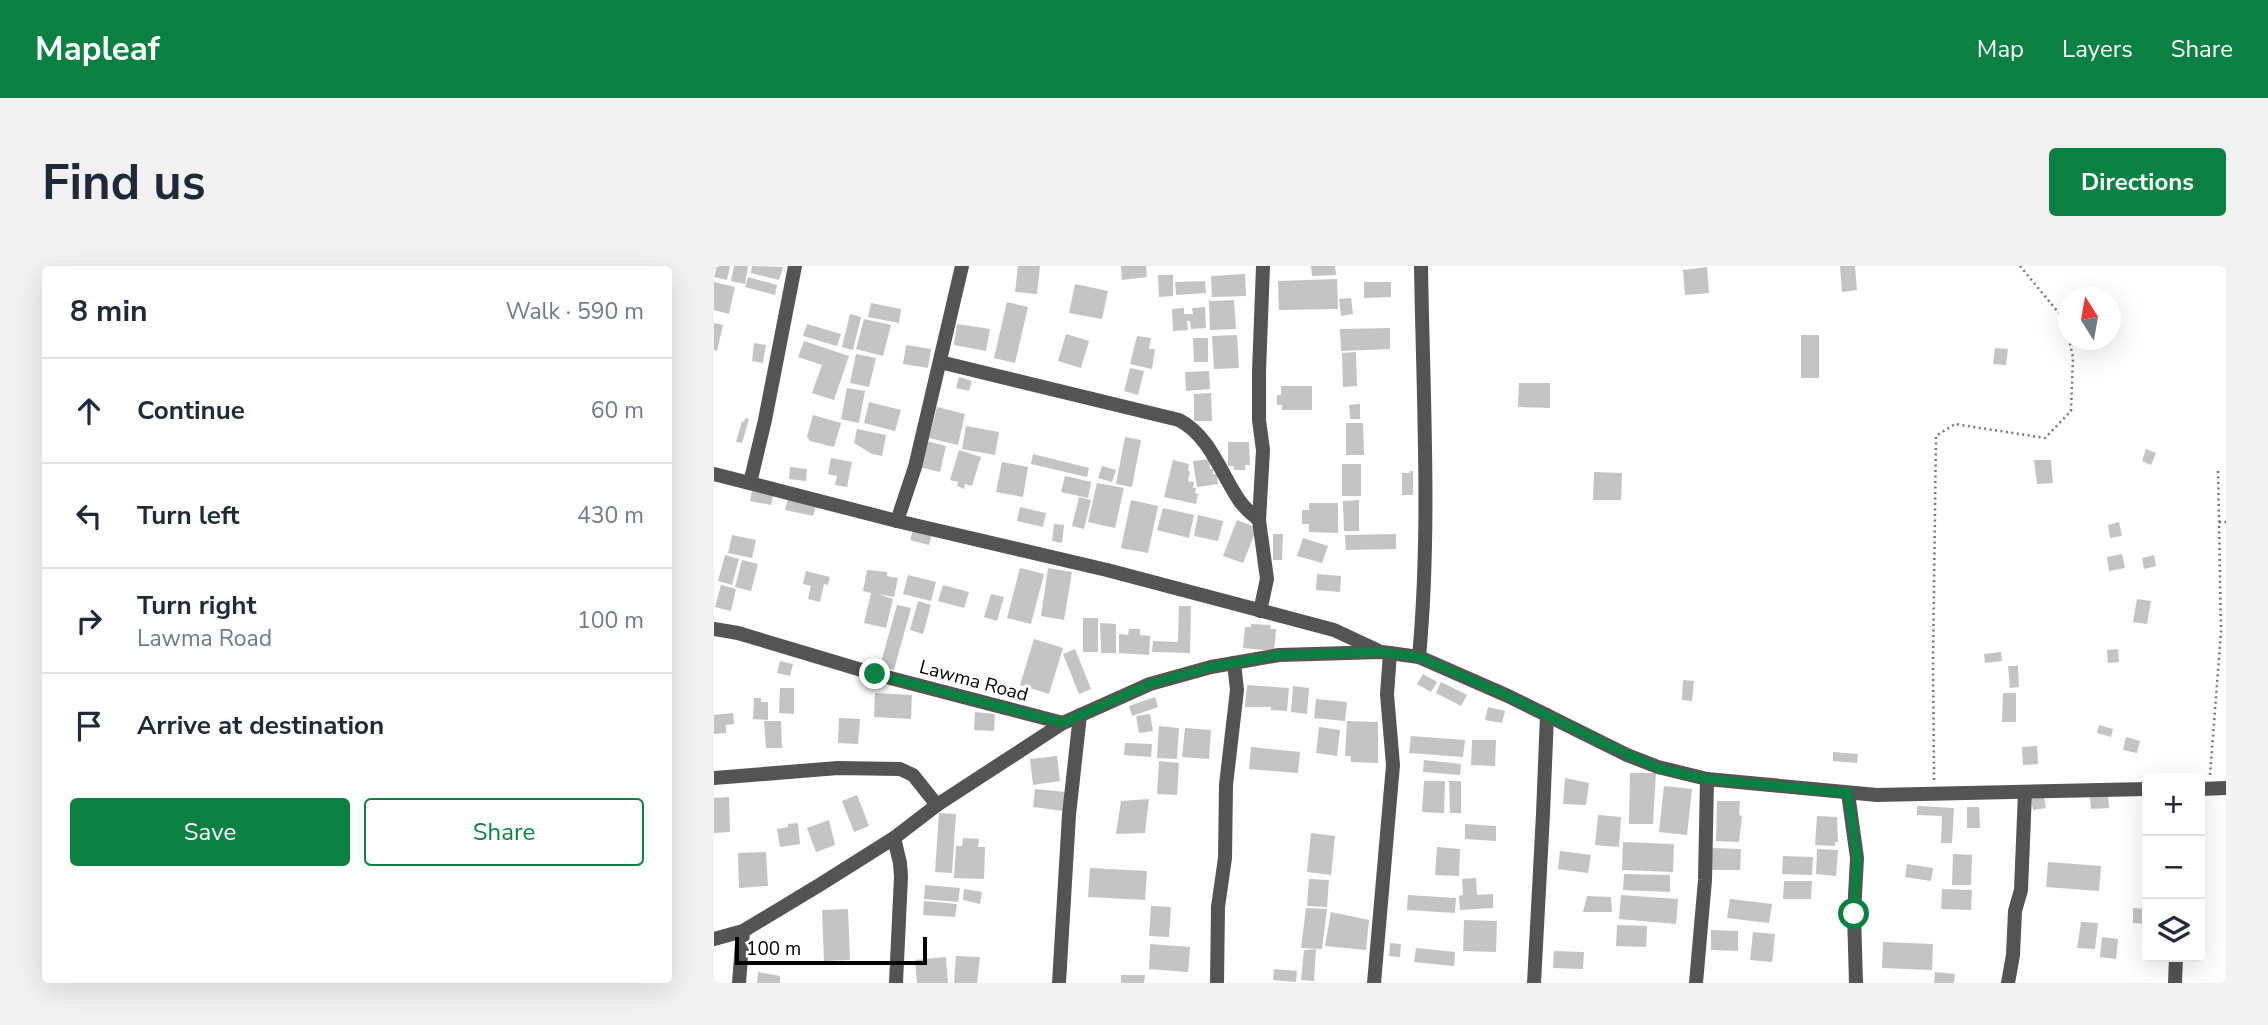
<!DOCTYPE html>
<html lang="en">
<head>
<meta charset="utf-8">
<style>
  :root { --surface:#fff; --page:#f2f2f3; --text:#1f2937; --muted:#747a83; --line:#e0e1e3; --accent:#0b8043 }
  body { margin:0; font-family:"Nunito Sans",sans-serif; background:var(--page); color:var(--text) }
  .controls { position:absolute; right:21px; bottom:21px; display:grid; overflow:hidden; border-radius:7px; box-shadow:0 7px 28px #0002 }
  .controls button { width:63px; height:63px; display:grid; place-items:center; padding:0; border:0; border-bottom:2px solid var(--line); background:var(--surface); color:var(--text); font:35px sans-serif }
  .compass { position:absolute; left:1344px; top:21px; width:63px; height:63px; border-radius:50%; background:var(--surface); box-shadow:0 7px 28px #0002; rotate:349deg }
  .scale { position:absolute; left:21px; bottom:18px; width:192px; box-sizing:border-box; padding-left:7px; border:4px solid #000; border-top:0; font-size:19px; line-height:24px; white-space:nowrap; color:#000; -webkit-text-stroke:5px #fff; paint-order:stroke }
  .stop { position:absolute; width:21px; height:21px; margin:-16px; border:5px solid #0b8043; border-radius:50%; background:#fff }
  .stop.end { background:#0b8043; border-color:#fff; box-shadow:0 2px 7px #0008 }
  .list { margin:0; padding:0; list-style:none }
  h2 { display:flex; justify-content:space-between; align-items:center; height:91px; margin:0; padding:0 28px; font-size:30px }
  h2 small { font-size:23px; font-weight:400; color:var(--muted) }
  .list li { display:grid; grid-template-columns:46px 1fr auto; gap:21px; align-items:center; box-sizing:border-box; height:105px; padding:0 28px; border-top:2px solid var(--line) }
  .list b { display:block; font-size:26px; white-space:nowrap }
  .list p { margin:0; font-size:23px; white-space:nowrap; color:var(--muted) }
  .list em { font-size:23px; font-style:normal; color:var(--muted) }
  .actions { display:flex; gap:14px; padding:21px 28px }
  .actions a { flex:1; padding:16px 0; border:2px solid var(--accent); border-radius:7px; text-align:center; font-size:24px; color:var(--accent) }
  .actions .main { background:var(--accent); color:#fff }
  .icon { flex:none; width:38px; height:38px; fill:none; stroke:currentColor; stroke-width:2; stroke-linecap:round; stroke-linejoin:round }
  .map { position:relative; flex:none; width:1512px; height:717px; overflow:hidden; border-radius:7px }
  header { display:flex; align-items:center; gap:42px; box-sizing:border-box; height:98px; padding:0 35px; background:var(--accent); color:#fff }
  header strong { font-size:33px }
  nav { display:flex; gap:38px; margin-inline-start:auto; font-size:24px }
  .intro { display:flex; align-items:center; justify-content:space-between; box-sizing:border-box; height:168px; padding:0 42px }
  h1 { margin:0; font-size:49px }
  .button { padding:18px 32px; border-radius:7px; background:var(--accent); color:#fff; font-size:24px; font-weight:700 }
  main { display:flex; gap:42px; padding:0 42px }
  aside { flex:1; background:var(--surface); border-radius:7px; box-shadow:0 7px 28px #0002 }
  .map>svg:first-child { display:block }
</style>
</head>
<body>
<header>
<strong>Mapleaf</strong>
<nav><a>Map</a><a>Layers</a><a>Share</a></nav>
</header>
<div class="intro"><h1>Find us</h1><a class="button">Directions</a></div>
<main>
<aside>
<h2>8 min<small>Walk · 590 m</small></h2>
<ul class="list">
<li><svg class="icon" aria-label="ahead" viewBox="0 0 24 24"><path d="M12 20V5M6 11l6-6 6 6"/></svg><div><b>Continue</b></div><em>60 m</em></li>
<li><svg class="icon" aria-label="left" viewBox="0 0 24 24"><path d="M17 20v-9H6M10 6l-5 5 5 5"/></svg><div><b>Turn left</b></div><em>430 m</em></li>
<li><svg class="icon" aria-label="right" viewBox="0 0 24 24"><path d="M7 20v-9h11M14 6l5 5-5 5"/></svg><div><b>Turn right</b><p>Lawma Road</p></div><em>100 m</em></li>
<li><svg class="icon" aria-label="arrive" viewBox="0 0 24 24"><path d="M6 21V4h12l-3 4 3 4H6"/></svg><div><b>Arrive at destination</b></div></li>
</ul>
<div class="actions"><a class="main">Save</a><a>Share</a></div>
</aside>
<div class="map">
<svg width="1512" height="717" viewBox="0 0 1512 717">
  <rect width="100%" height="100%" fill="#fff"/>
  <g fill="#c4c4c4">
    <path d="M3,0H16L13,14L0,11Z"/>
    <path d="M20,0H34L31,18L17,15Z"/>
    <path d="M38,0L69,1L65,14L37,7Z"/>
    <path d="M304,0H326L323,28L301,26Z"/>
    <path d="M407,0H432L433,11L408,14Z"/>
    <path d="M597,0H621L622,9L598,10Z"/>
    <path d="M1126,0H1141L1143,24L1128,26Z"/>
    <path d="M993,1L995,27L971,29L969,4Z"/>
    <path d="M531,8L532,30L498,31L497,10Z"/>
    <path d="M444,9H459V30L445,31Z"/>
    <path d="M34,11L63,19L61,29L31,21Z"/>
    <path d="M623,13L624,43L565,44L564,15Z"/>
    <path d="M491,15L492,27L462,29L461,16Z"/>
    <path d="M0,16L21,21L15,48L0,44Z"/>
    <path d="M650,16H677V31L650,32Z"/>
    <path d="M361,18L394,25L388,53L355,47Z"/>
    <path d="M637,32L639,48L627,50L625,33Z"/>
    <path d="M520,34L522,63L496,64L495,35Z"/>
    <path d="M293,36L314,41L301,97L280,92Z"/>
    <path d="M157,37L187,43L185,57L154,51Z"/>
    <path d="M491,41L492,62L477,63L476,55H473L474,64L459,65L458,43L470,42V48H479L478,42Z"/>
    <path d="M136,48L147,51L139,84L128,81Z"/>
    <path d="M150,53L177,59L169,90L142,83Z"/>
    <path d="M0,57L9,59L3,85L0,84Z"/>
    <path d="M93,58L127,68L123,80L89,70Z"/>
    <path d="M243,58L276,63L272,85L240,79Z"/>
    <path d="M676,62V83L627,85L626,63Z"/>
    <path d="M352,68L375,75L367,102L344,95Z"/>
    <path d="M523,69L525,102L500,103L498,70Z"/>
    <rect x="1087" y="69" width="18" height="43"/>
    <path d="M423,70L437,72L435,83H441L438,103L416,98Z"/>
    <path d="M479,72H494V96H480Z"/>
    <path d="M90,75L135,90L120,134L98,127L108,99L84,91Z"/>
    <path d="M40,77L52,79L49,97L38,95Z"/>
    <path d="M192,79L217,83L214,102L189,98Z"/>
    <path d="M1281,82L1294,83L1292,99L1279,98Z"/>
    <path d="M642,86L643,120L629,121L628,87Z"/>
    <path d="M142,88L162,92L155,121L136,117Z"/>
    <path d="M416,102L430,105L424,129L410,125Z"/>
    <path d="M495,105L496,123L472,125L471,106Z"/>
    <path d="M245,111L258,115L255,125L242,122Z"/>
    <path d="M805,117H836V142L804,141Z"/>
    <path d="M567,120H598V144H568V139H563V129H567Z"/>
    <path d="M133,122L151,125L145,157L127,153Z"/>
    <path d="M497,127L498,155H480V128Z"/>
    <path d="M155,136L187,144L181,165L150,157Z"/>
    <path d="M646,138V153H636L635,139Z"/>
    <path d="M223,141L251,148L244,179L215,172Z"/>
    <path d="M99,149L127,157L120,181L96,175L93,171Z"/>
    <path d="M31,152L35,153L28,177L22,176L28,155L30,156Z"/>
    <path d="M632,157H649L650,189H632Z"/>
    <path d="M252,160L285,166L281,189L248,183Z"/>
    <path d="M143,163L172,169L168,190L158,188L140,177Z"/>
    <path d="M411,171L427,174L418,221L402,218Z"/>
    <path d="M212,175L232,180L226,206L205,201Z"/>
    <path d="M514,176H535L536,199H531V204H520V200H514Z"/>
    <path d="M1432,183L1442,187L1437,199L1428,195Z"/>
    <path d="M245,184L267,191L258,220L251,218L250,223L243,220L244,216L236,214Z"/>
    <path d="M319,188L375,202L373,211L317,198Z"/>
    <path d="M117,192L138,196L133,221L121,219L123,210L114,208Z"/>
    <path d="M495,193L496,203H499V208H503L504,218L483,221L479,195Z"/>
    <path d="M459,194L475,198L474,204L476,206L474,215L480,216L479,222H482L481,227L484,228L482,238L450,231Z"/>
    <path d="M1320,194H1337L1339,217L1323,218Z"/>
    <path d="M288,196L314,201L309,231L282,226Z"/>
    <rect x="628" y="198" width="19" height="32"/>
    <path d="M388,200L402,204L398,216L384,212Z"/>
    <path d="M76,201L93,203L92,215L75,213Z"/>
    <path d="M696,205H699V229H688V207H696Z"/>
    <path d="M880,206L908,207L907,234H879Z"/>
    <path d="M351,210L377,216L374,232L347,226Z"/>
    <path d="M383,217L410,222L401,262L374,256Z"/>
    <path d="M38,225L59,230L57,239L36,235Z"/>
    <path d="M365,231L377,234L370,263L358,260Z"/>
    <path d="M74,233L102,239L99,250L71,244Z"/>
    <path d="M417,234L444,240L434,287L407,282Z"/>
    <path d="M645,234V265H630L629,235Z"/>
    <path d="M595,237H624V267L595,266V258H588V244H595Z"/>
    <path d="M306,241L332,247L329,261L303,255Z"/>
    <path d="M449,242L480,249L475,272L443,264Z"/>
    <path d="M484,249L509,255L504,275L480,270Z"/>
    <path d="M523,254L543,262L529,297L509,290Z"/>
    <path d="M1405,256L1408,270L1396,272L1394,259Z"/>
    <path d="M340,258L350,259L348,277L338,275Z"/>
    <path d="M199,264L218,269L215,279L196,274Z"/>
    <path d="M559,268H569L568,294H559Z"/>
    <path d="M682,268V283L632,284L631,269Z"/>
    <path d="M18,269L42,274L38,292L14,287Z"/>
    <path d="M589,272L614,280L608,297L583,290Z"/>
    <path d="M1408,288L1411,302L1395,305L1393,291Z"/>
    <path d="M11,289L25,293L18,319L4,315Z"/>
    <path d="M1440,289L1442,300L1430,303L1428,292Z"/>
    <path d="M28,294L44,298L37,325L21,321Z"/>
    <path d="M306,302L330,308L317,358L293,352Z"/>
    <path d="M334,302L358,306L350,354L327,350Z"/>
    <path d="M153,304L173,306V310L184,312L180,331L164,328L179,333L172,362L150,357L157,327L149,325Z"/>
    <path d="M92,305L116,311L114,319L110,318L106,336L94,333L97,320L89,318Z"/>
    <path d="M603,308L627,310L626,326L602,324Z"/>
    <path d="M194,309L222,316L217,335L189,328Z"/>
    <path d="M7,319L22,323L17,345L1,341Z"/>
    <path d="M229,319L255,326L250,342L224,335Z"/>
    <path d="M277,328L290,331L283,355L270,351Z"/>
    <path d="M1423,333L1437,335L1433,358L1419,356Z"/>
    <path d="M204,335L217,339L209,368L196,364Z"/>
    <path d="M183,339L197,342L180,404L166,400Z"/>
    <path d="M465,340H477L476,387L438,386L439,375L464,376Z"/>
    <rect x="369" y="352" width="15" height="34"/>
    <path d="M386,357L402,358V387H387Z"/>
    <path d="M537,358L557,359L556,363H562L560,385L529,382L531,361H537Z"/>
    <path d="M415,363H426V369L436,370L435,389L405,387V368L414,369Z"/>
    <path d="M320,373L349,382L335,428L306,419Z"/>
    <path d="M361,383L377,423L365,428L349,388Z"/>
    <path d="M1404,383L1405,396L1394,397L1393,384Z"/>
    <path d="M1287,386L1288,395L1271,397L1270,388Z"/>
    <path d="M66,395L79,398L76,410L63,407Z"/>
    <path d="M1294,400H1304L1305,421L1296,422Z"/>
    <path d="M709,408L723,416L717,426L703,418Z"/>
    <path d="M969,414L980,415L978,435L968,434Z"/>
    <path d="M727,416L753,429L747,440L722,427Z"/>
    <path d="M533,419L575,422L573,445L557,444V441H531Z"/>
    <path d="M579,420L595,422L593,448L577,446Z"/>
    <path d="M66,422H80V448L65,447Z"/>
    <path d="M161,427L198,429L197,453L160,451Z"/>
    <path d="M1289,427H1302V456H1288Z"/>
    <path d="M441,431L444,441L418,450L415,440Z"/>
    <path d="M40,432H47V436H54V454L39,453Z"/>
    <path d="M602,433L633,436L631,455L600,452Z"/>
    <path d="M774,441L791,445L788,457L771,454Z"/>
    <path d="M261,446L281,448L280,465L260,464Z"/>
    <path d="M19,447L20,458L12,459V467L0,468V449Z"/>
    <path d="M436,448L439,465L425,467L422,450Z"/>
    <path d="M125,452L146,453L144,478L124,477Z"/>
    <path d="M50,455H67L68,482H52Z"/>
    <path d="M633,455L664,456V497L637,496V490H631Z"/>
    <path d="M1385,459L1399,463L1397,471L1383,467Z"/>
    <path d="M445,460L465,462L463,493L443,492Z"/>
    <path d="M605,461L626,464L623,490L602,487Z"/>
    <path d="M471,462L497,464L495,493L468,491Z"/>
    <path d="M697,470L751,474L749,491L695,487Z"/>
    <path d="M1412,471L1426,475L1423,487L1409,484Z"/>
    <path d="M758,474H782L781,500L757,499Z"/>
    <path d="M411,477L438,478L437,491L410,489Z"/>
    <path d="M1323,480L1324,498L1309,499L1308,481Z"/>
    <path d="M537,481L586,486L584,507L535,503Z"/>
    <path d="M1119,486L1144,488L1143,497L1119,495Z"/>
    <path d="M343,490L346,515L319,519L316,493Z"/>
    <path d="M710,494L747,498L746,509L709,506Z"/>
    <path d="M445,495L465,497L463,529L443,528Z"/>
    <path d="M916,507H942L939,558H915Z"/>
    <path d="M851,512L875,517L872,539L849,538Z"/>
    <path d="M710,515H731L730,547L708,546Z"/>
    <path d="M735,515H747V547H736Z"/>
    <path d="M950,520L978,523L973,569L945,566Z"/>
    <path d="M321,523L352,526L350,545L319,541Z"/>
    <path d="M143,529L155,560L140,566L128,535Z"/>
    <path d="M1394,530L1395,542L1377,543L1376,531Z"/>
    <path d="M15,531L16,566L0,567V532Z"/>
    <path d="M1330,531L1332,542L1319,544L1317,533Z"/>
    <path d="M435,533L431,567L402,568L407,535Z"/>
    <path d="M1003,535H1026L1025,549L1028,550L1025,576L1002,575Z"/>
    <path d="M1203,540L1240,542L1238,577H1227L1228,550L1203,549Z"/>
    <path d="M1253,541H1265L1266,562H1253Z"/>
    <path d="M225,547L242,548L238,607L221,606Z"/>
    <path d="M884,549L907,551L905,581L881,579Z"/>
    <path d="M1103,550L1123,551L1124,576H1121V580L1101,579Z"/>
    <path d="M115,554L121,579L102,586L93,562Z"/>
    <path d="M84,557L86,578L66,581L63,563L74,561V558Z"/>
    <path d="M751,558L782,560V575L751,573Z"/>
    <path d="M597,567L621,570L617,609L593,606Z"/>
    <path d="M249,572L265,573L264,581H271L270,613L240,612L242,580H248Z"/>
    <path d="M909,576L960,578L959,606L908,604Z"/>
    <path d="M723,581L746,583L745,610L721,609Z"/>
    <path d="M998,582L1027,583L1026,604H997Z"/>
    <path d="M1103,583L1124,584L1122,610L1102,608Z"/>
    <path d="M846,585L877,589L874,607L844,603Z"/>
    <path d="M52,586L54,620L25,622L24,587Z"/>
    <path d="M1239,588L1258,589L1257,619H1238Z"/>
    <path d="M1069,590L1099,591L1098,609L1068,608Z"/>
    <path d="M1334,596L1387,600L1385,625L1332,621Z"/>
    <path d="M1193,598L1219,602L1217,615L1191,611Z"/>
    <path d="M376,602L433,605L431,634L374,631Z"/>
    <path d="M910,608L956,609V626L909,624Z"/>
    <path d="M762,612L763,629L779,628V642L746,644L745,630L749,629L748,613Z"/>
    <path d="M595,613L615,614L613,641L593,640Z"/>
    <path d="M1070,615H1098L1097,633H1069Z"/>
    <path d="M211,619L246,622L244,636L210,633Z"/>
    <path d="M250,623L268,626L266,638L249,634Z"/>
    <path d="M1228,623L1258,624L1257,644L1227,643Z"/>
    <path d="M694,629L742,632L741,647L693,644Z"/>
    <path d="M907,629L964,633L962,658L905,653Z"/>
    <path d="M873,630L897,631L898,646H869Z"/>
    <path d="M1016,633L1058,638L1055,657L1013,652Z"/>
    <path d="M210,635L243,638L241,651L209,649Z"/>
    <path d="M437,640L457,641L455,671L435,670Z"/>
    <path d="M592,642L613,643L608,683L587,682Z"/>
    <path d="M1419,642L1433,643V658L1419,657Z"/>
    <path d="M134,643L136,694L110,695L108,644Z"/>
    <path d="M617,646L655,654L652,684L611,680Z"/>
    <path d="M750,654L783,655L782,686L749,685Z"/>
    <path d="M1367,656L1384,657L1381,683L1363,682Z"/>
    <path d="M903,659L933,660L932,681L902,680Z"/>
    <path d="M997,664L1024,665V685L997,684Z"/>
    <path d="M1039,666L1061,668L1058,696L1036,694Z"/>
    <path d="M1388,671L1404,673L1402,693L1386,691Z"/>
    <path d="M1169,676L1219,678L1218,704L1168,702Z"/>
    <path d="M676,677L687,678L686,691L675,690Z"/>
    <path d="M436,678L476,681L474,706L435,703Z"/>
    <path d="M702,682L741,686L740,700L700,696Z"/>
    <path d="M602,683L600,715L587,714L590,684Z"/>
    <path d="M840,685L870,686L869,703L839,702Z"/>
    <path d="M242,690L266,691L263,717H240Z"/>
    <path d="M232,691L234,717H203L201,694Z"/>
    <path d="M560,703L583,705L582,716L559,714Z"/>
    <path d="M44,706L66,710V717H43Z"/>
    <path d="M1221,706L1241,708L1240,717H1220Z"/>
    <path d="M407,709H431L430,717H407Z"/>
  </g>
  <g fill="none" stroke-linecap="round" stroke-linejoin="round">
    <g stroke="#767676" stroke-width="2.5" stroke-dasharray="2 3.5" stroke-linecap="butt">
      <path d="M1306,0L1349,52L1354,73"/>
      <path d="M1505,256H1512"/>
      <path d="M1496,509L1507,366L1504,202"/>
      <path d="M1220,514L1219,395L1222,170L1241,158L1331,172L1357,145L1359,91L1355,74"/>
    </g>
    <g stroke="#545454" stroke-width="14">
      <path d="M226,96L465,154C496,170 507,208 525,234C530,242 538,248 545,254"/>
      <path d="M0,208L183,255L393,304L620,364L663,384"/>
      <path d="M36,217L51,154L81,0"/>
      <path d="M183,255L201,201L248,0"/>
      <path d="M546,345L553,313L545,254L549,184L545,154V106L549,0"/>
      <path d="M0,363L24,367L161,408L349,457"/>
      <path d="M705,391C717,262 709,130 707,0"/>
      <path d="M0,512L124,502L186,503L199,509L223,539"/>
      <path d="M1486,523L1512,522"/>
      <path d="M1134,527L1143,592L1140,648L1142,717"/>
      <path d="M180,572L186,597L187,611L182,717"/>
      <path d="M0,673L29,665L107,618L180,572L223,539L349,457L436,418L497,401L565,389L668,386L705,391L794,430L913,489L944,501L993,513L1163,529L1433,523"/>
      <path d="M25,717L29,665"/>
      <path d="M345,717L355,549L366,449"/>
      <path d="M503,717L504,641L511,592L512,519L523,424L520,397"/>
      <path d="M660,717L679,499L673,428L676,387"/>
      <path d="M820,717L829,548L833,449"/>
      <path d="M982,717L991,614L993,513"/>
      <path d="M1294,717L1299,689L1301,645L1307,624L1311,526"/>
      <path d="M1461,717L1462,691"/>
    </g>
  </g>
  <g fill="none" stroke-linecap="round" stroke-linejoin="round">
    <path stroke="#0b8043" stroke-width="9" d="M161,408L349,457L436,418L497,401L565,389L668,386L705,391L794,430L891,478L944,502L993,513L1134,527L1143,592L1140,648"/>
  </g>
  <g text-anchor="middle" stroke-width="6" stroke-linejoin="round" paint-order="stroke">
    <g font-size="19" fill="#000" stroke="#fff">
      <text transform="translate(260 414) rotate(15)" y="7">Lawma Road</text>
    </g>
  </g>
</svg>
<div class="controls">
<button>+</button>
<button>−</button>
<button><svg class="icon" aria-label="layers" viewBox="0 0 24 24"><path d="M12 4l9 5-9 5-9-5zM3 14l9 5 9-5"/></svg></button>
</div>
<svg class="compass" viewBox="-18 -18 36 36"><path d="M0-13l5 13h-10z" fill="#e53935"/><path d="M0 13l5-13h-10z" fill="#747a83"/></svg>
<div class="scale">100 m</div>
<div class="stop" style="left:1140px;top:648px"></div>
<div class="stop end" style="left:161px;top:408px"></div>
</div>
</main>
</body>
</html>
